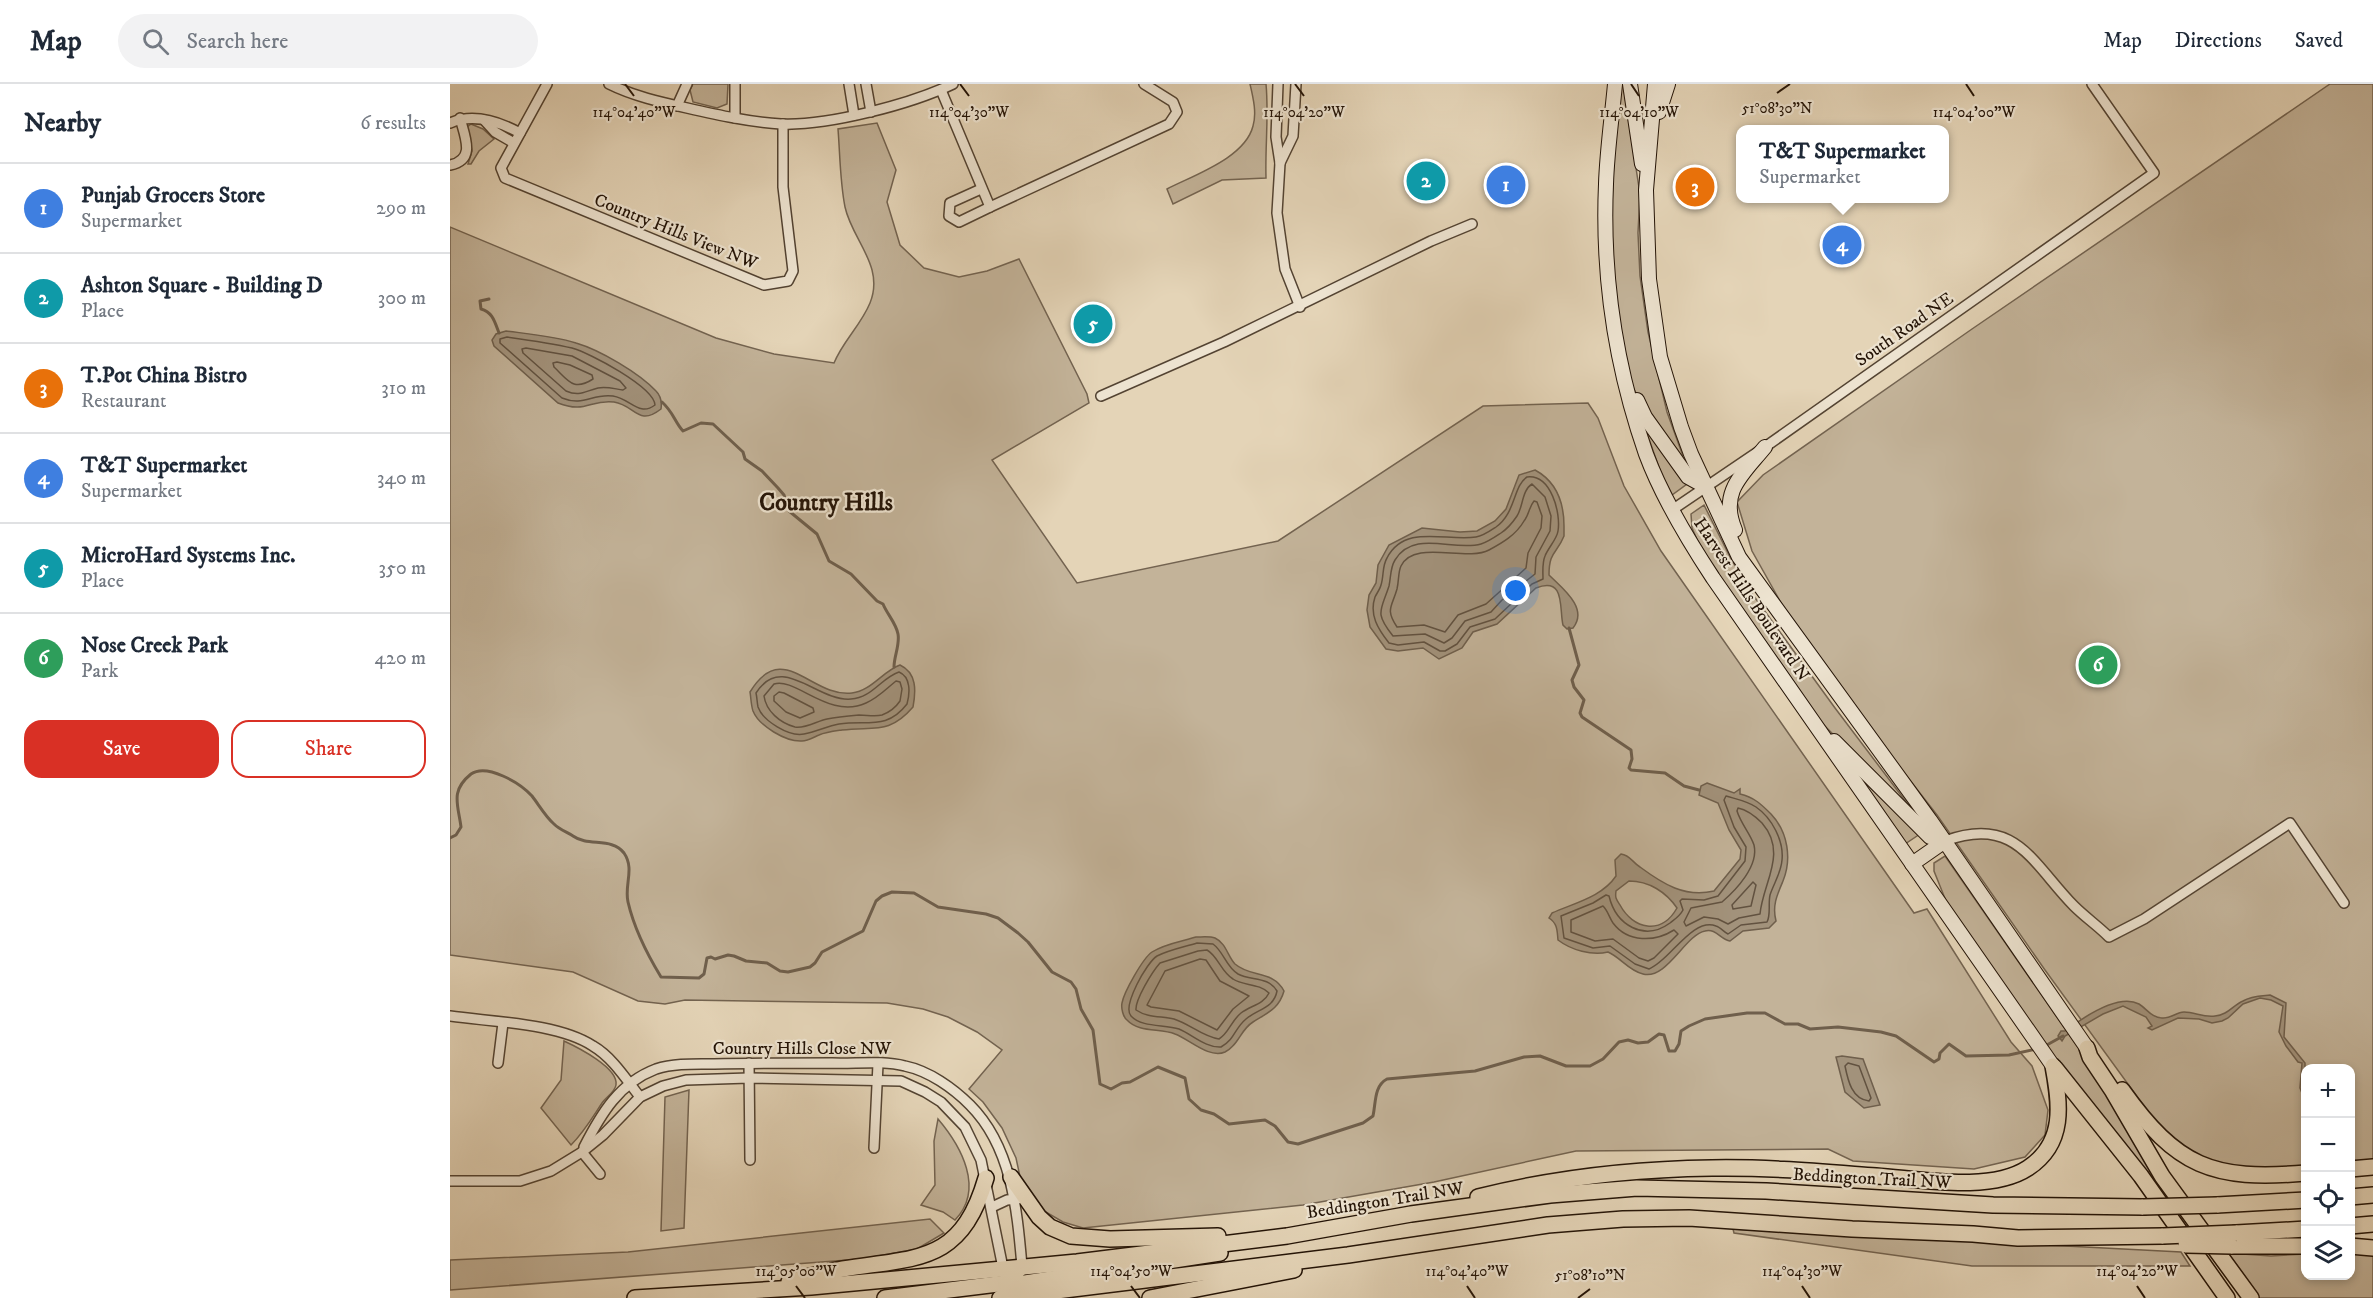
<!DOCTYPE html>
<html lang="en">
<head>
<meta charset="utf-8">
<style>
  :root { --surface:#fff; --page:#f2f2f3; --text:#1f2937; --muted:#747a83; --line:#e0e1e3; --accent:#d93025 }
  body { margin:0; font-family:"IM FELL DW Pica",serif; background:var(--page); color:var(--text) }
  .controls { position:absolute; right:18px; bottom:18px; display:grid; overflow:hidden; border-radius:12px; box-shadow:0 3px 9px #0003 }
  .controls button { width:54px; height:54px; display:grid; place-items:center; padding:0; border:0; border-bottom:2px solid var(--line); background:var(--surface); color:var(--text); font:30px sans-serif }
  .you { position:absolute; left:1066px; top:507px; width:21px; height:21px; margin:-15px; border:4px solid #fff; border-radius:50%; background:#1a73e8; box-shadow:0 0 0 9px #1a73e833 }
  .badge { display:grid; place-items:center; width:39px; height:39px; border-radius:50%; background:var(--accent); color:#fff; font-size:20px; font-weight:700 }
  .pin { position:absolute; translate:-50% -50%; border:3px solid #fff; box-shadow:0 2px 6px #0006 }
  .popup { position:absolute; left:1286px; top:41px; width:213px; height:78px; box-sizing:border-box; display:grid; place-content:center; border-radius:12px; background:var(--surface); filter:drop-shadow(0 2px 4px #0005); font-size:20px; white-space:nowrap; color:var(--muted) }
  .popup b { font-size:22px; color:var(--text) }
  .popup::after { content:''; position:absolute; left:50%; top:100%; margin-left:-12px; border:12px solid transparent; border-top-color:var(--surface) }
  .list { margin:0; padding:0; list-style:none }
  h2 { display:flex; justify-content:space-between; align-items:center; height:78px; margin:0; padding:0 24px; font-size:26px }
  h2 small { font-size:20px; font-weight:400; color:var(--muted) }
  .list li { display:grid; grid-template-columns:39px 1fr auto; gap:18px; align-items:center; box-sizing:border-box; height:90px; padding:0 24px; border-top:2px solid var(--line) }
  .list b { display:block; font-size:22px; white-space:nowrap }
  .list p { margin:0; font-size:20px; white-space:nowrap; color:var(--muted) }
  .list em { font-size:20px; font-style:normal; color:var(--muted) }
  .actions { display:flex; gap:12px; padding:18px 24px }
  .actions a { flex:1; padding:14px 0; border:2px solid var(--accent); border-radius:18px; text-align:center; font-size:21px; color:var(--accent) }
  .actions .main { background:var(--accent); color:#fff }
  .icon { flex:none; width:33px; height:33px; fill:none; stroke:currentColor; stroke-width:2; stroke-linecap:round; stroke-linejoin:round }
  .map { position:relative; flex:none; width:1923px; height:1214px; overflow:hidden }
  header { display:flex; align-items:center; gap:36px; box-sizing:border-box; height:84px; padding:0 30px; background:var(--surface); border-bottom:2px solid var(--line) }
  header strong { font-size:28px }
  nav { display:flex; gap:33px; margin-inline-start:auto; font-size:21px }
  .search { width:420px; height:54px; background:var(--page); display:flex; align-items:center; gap:15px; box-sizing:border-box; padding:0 21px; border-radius:33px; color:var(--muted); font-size:22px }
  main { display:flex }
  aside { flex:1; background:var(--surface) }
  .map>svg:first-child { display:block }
</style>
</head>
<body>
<header>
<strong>Map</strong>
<div class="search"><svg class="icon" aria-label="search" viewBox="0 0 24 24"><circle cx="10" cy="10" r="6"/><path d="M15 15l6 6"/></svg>Search here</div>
<nav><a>Map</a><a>Directions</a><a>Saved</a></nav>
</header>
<main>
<aside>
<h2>Nearby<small>6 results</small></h2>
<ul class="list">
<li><span class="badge" style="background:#3f7fe0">1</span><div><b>Punjab Grocers Store</b><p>Supermarket</p></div><em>290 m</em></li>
<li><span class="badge" style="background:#0f9aa8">2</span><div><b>Ashton Square - Building D</b><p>Place</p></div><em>300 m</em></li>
<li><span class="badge" style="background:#e8710a">3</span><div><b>T.Pot China Bistro</b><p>Restaurant</p></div><em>310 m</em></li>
<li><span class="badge" style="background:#3f7fe0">4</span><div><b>T&amp;T Supermarket</b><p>Supermarket</p></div><em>340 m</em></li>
<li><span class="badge" style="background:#0f9aa8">5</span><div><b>MicroHard Systems Inc.</b><p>Place</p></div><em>350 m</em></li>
<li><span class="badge" style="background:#2e9e5b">6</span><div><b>Nose Creek Park</b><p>Park</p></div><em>420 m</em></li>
</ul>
<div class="actions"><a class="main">Save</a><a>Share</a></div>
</aside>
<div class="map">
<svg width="1923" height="1214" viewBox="0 0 1923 1214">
  <rect width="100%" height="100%" fill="#e4d4b7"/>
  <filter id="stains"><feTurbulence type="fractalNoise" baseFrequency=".00333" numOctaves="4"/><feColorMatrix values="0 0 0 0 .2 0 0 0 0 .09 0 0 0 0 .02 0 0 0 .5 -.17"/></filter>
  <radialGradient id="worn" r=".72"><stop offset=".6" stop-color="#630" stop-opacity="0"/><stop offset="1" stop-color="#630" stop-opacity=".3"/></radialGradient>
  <g fill="#c3b399" stroke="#736350" stroke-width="1.5">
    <path d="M243,0H278L277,20L267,24L243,18L240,6Z"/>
    <path d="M800,0H816C819,32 815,62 816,94L772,96L723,120L717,105C744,91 795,74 803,42C807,29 803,13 800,0Z"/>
    <path d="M1173,0L1190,110L1188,149L1190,192L1198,248L1217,328L1233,372L1229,375L1189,315L1180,297L1164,219L1159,107L1170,4Z"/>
    <path d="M1880,0H1923V1077L1901,1079L1900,984H1856L1855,1082L1791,1085L1748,1073L1707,1040L1595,886L1487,731L1413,636L1335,526L1302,467L1287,418L1313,391L1522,245Z"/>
    <path d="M427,39L446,86L437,118L450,161L474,184L509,193L537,187L569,175L637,310L639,319L542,376L627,499L828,457L1033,322L1138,319L1148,334L1174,402L1211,467L1464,829L1477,825L1561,958L1582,982L1598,1026L1595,1051L1575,1073L1524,1085L1403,1077L1378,1065L1126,1067L984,1098L853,1121L633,1144L613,1138L594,1127L572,1102L566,1074L552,1044L533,1018L519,1005L552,966L527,948L498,933L473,925L437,919L235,916L215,920L188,917L123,888L0,871V143L266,254L324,270L384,279C393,257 411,241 420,219C435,182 402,156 395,123C390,98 390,70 388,45Z"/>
    <path d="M21,40L33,45L44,55L29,67L21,80H18L22,67L17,43Z"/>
    <path d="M1195,344L1237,400L1222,411L1216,403Z"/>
    <path d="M1254,421L1279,471L1298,504L1385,624L1463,727L1461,729L1360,627L1257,478L1242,444L1241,430Z"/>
    <path d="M1409,693L1470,750L1455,760Z"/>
    <path d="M1495,772L1643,985L1714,1103L1709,1107L1629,1010L1496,817L1484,787V779Z"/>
    <path d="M114,957C127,963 169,984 166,1001C165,1008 156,1013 152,1019C142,1034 134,1048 121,1061L91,1024L111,996Z"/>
    <path d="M239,1006L234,1144L211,1147L215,1013Z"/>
    <path d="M488,1035C511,1062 535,1105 505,1136L493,1128L471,1121L485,1101L484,1057Z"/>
    <path d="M480,1135L494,1149L467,1165L411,1175L0,1206V1176L178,1168Z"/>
    <path d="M1283,1145L1731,1168L1740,1182H1522L1284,1149Z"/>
    <path d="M1901,1168L1923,1171V1214H1809L1778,1169L1821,1172L1855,1170L1856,1192H1900Z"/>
  </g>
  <g fill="#a2927b" stroke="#6f5f4c" stroke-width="1.5" fill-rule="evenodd">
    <path d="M56,247C79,250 104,252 126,259C150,266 189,289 206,307C211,312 212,318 211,325C188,343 185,321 164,318C140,315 136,330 108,319L44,262L42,256L46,250Z"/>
    <path d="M1085,386C1107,398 1114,418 1114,442C1114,445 1114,449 1114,452C1107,470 1099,467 1099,491C1112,504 1139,524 1123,544L1117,545L1113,541C1109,525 1116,492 1086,504L1047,540L1023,548L1012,564L989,575L973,564L948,567L936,565L920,543L917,526L919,511L926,499L928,481L939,461L972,444L1010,448L1027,447L1045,437L1056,425L1069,391Z"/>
    <path d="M450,581C467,589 466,607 463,623C439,651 424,642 392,646C385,647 376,648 369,651C364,653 358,657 352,657C336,658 309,642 303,627C301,621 301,614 300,608C333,554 361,614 402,609C421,607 433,587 450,581Z"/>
    <path d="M1257,699L1284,709L1290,705V710C1304,713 1312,721 1321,730C1338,748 1342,775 1333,797C1327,811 1322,822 1326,837L1319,844L1293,847L1280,857C1271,856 1266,844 1255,847C1235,851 1217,896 1193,890C1179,887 1170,873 1158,868C1142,872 1121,866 1108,856C1107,847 1108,840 1099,834L1102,829C1124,819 1152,813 1166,792L1165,776L1171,770C1180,771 1182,778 1190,783C1213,800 1235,814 1264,807L1290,775L1291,766L1279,746L1268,719L1249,711L1251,702ZM1179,797C1199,797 1216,808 1227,824C1211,852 1183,845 1170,821C1166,815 1165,814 1166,807Z"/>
    <path d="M746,853C752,853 760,852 765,854C776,859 778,873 785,880C801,894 823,886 834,907C829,925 817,929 803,938C790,946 789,961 775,968C759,975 739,955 725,950C710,944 689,949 677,936C673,933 671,924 672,919C674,908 693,874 702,868C714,860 733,857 746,853Z"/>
    <path d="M1820,911L1836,919L1834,953L1855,979V1017L1850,1004L1852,979L1848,978L1836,962L1829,948L1833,922L1821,916L1810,914L1793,920L1778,934L1772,937L1762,939L1749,935L1728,934L1702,946L1698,944L1702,942L1696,933L1673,922L1653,930L1615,952L1612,957L1608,952L1611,947H1615C1631,935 1668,909 1689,920C1697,925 1702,934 1712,934C1721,935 1726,928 1734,928C1745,928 1754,934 1765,932C1778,931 1783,921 1793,917C1801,912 1810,912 1820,911Z"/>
    <path d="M1392,972L1413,975L1430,1021L1414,1024L1395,1008L1386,973Z"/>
  </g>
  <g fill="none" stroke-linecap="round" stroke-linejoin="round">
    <g stroke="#625240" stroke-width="1.5">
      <path d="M57,253C79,256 101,259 122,264C140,269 204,303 205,321C189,333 181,315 163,312C142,309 134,323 112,314L50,259V255Z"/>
      <path d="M76,264L122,272L170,297L176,304L173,306C165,305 156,302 148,304C135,307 130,313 116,307L73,269L72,265Z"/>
      <path d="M107,278L120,281L142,291L143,295C123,308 118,296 104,283L103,279Z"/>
      <path d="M1077,393C1101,390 1111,429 1108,447C1107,455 1098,464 1095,472C1092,479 1093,488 1093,495L1082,500L1045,535L1020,543L1007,560L995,567H990L974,558L948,561L939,559C928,545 919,531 925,513C927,509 930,505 931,501C934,492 932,482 937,474C955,439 997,458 1026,453C1033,452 1040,447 1046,443C1066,429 1063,402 1077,393Z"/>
      <path d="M1082,400L1095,413L1101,432L1100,447L1086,473L1085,490L1052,516L1041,528L1015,537L1002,554L994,559L975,550L943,552C924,528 931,527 939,502C941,493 940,484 945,476C964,445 1004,468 1031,460C1038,458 1045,453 1051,449C1057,445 1063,438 1067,432C1073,423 1072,406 1082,400Z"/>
      <path d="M1084,417L1087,418L1092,432L1091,444L1078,469L1076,484L1036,520L1008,531L995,548L974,541L947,543C935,525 942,523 947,505C949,497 948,488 951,482C964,455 1016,478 1039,466C1052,459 1066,451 1074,437C1079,431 1079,423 1084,417Z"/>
      <path d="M449,588C461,593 460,609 457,620C437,646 418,636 389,640C377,642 366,648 354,650C339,653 313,637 308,623C307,618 307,613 306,609C332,568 367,618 401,615C422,614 431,594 449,588Z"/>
      <path d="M446,597L450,598L452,605L450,617C446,623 440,628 432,631C425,633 417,631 409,631C398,632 387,633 377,635C367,637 355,645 345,643C330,639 316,627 314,612L324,600C346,593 379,636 416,619C428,614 436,605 446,597Z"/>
      <path d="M329,608L334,609L363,624L364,628L350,634L336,628L324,617V612Z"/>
      <path d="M1276,712C1286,715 1297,717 1306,723C1322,734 1334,757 1332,776C1331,789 1324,799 1320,811C1318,820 1321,831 1317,838L1291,841L1278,850C1274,848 1270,843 1266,842C1242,833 1220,877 1199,885L1185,880L1160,862L1143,864L1114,854L1111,832L1143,819L1156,811L1159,812C1166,841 1194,858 1220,839C1225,835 1230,832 1233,826L1230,817L1232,815L1254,816L1268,812L1295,777L1296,763L1284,743L1274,716Z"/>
      <path d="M1288,724C1298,726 1305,732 1312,739C1338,769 1313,798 1310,830L1289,834L1278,840L1268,835L1254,833L1236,842L1234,838L1241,824L1272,818C1286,806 1309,782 1304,761C1300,749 1291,740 1287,727Z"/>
      <path d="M1303,798L1306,801L1301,822L1283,825L1282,821Z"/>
      <path d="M1153,822C1158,827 1159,833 1163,839C1178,859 1205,858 1224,846L1228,850L1204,874L1198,877L1189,874L1163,855L1145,857L1121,848V836Z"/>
      <path d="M747,859L763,860C774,868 776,883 788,890C801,897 818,892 827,907C824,924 808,925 796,935C784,945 786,954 771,963C756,964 743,951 729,945C715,940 692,944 681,932C672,922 697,878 707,872C719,866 734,863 747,859Z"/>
      <path d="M757,866C768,872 771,888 783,895C793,902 809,899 819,909C814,920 800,922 791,929C781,937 779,949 769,955C753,953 740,940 724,935C711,932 698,934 686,926C685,916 702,888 710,879L748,867Z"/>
      <path d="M750,875L756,876L770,897L799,912L783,925L767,946L729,927L701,923L697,921L715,887Z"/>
      <path d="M1398,979L1409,982L1421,1014L1419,1017C1402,1015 1398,997 1395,982Z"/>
    </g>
    <g stroke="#6f5f4c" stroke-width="3">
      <path d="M39,215L30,217L31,225C43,228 45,239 49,249"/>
      <path d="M212,318C224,329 224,337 233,347L251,339L263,340L293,368L295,375L312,387L328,404L334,411L339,427L367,450L379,477L401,490L427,517L433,520C437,530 446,539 448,550C450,561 444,572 444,583"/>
      <path d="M1119,544L1129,581L1122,596L1124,603L1134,616L1130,629L1132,633L1181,666L1182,675L1179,684L1181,686L1215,689L1234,702L1249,706"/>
      <path d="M0,754L6,751L11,743C8,720 0,707 21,690C37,679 70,699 82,712C89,721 95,732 104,740C110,746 117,748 123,752C138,763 162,753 174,769C185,785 174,801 178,818C184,844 197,870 211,893L249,894L254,890L257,874L261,873L265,875L278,871L284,872L296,877L317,879L330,887L338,888L360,883L365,879L372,868L413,847L426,817L432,812L442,808L464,809L488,823L536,830L548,834L568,849L578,858L602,888L621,898L626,905L631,925L643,946L650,1000L661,1005L672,999L680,998L708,983L735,994L739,1015L751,1026L764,1030L779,1040L815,1036L825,1042L838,1058L848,1060L913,1039L923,1032C926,1018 924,1002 937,995L1025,987L1074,973L1090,972L1116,982H1140L1153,975L1169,958L1178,956L1188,959L1198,958L1209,950L1214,951L1219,967H1225L1229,960L1231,947L1239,942L1255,935L1297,929H1315L1335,940H1348L1360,945L1388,943L1431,948L1446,952L1484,978L1489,975L1490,969L1499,960L1516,972L1559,971L1586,965"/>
      <path d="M1595,962L1613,952"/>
    </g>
    <g stroke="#534332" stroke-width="12">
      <g id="street">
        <path d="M97,0L51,84L55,94L314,201L338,197L343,187L333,103V40"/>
        <path d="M159,0C183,12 210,18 237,24C268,31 299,38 331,40C378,42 461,20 503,0"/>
        <path d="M285,0V34"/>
        <path d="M399,0L404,31"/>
        <path d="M416,0L421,28"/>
        <path d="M828,0L826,53L830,79L827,129L835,185L850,223"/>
        <path d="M491,6L540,123L719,40L727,28L723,18L694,0"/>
        <path d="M227,22L237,0"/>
        <path d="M34,36L45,48L64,59"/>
        <path d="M0,39C23,29 48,37 70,49"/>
        <path d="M830,79L843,52L846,0"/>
        <path d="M0,81C26,76 15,53 10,34"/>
        <path d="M531,105L500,119L499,132L509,138L540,123"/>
        <path d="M651,312L774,258L981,157L1022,140"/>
        <path d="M1222,426L1315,363L1704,89L1642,0"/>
        <path d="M1495,757C1566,731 1582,779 1624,822C1635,833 1648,842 1659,853L1694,835L1840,739L1894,819"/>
        <path d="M0,932C42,938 108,939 143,962C162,973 176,995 190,1013"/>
        <path d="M48,979L53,939"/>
        <path d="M299,979L300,1076"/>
        <path d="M134,1063C151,1030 169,999 206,985C224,979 245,980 264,980C304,979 343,979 382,979C405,980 432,976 455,982C479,987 503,1004 520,1021C562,1063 567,1126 572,1182"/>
        <path d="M424,1064L428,980"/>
        <path d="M132,1068L150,1090"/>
        <path d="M0,1097H70L101,1087L132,1068L153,1051L190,1013L213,1002L236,996L299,994L451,997L475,1008L491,1018L515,1043L531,1076L553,1184"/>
        <path d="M542,1123L557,1116L568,1115"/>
      </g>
    </g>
    <g stroke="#231306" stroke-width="16">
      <g id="secondary">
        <path d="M1165,0C1162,33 1157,67 1156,100C1152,191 1166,284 1196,370C1212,413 1238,456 1263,494L1603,982"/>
        <path d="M1180,0L1192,80"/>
        <path d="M1205,0L1196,106L1199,195L1210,273L1231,343L1241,370L1289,473L1480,736L1637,964"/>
        <path d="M1209,28L1218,0"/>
        <path d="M1187,316L1195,333L1238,393L1256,403"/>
        <path d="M1285,446C1269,408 1292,391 1315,363"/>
        <path d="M1384,657L1480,753L1495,757"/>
        <path d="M1462,780L1495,757"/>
      </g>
    </g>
    <g stroke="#231306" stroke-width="18">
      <g id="primary">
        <path d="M1637,964L1640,973L1662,1006L1712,1092L1801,1214"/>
        <path d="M1605,984L1691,1092L1777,1214"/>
        <path d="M1672,1006C1727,1083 1762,1097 1856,1089"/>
        <path d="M1900,1085L1923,1083"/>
        <path d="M561,1093L589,1133L600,1143L621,1152L660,1155L768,1152"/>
        <path d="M1028,1113C1104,1094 1184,1085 1262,1084C1317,1083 1372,1088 1426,1092C1470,1095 1540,1109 1578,1084C1616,1059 1610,1020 1603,982"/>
        <path d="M1900,1113L1923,1111"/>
        <path d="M1767,1121L1856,1116"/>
        <path d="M1900,1142L1923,1140"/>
        <path d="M1786,1149L1856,1145"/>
        <path d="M1781,1162H1856"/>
        <path d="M1900,1162L1923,1164"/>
        <path d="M339,1198C357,1193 375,1188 393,1185C468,1173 511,1180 536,1094"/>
        <path d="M559,1213L575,1199L770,1169"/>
        <path d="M185,1214L361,1203L627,1178L837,1152L961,1130L1100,1111L1187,1104L1316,1107L1543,1121L1693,1123"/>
        <path d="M435,1214L556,1199L572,1182"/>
        <path d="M550,1214L898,1171L1098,1141L1173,1135L1239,1134L1402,1145L1523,1150L1568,1154L1713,1152"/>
        <path d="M700,1214L844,1186"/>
      </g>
    </g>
    <use href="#street" stroke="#ede3d0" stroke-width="9"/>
    <use href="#secondary" stroke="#ede3d0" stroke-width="14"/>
    <use href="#primary" stroke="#e4d4b7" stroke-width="15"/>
    <g stroke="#231306" stroke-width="18" stroke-linecap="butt">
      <g id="primary-bridge">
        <path d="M1693,1123L1767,1121"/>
        <path d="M1713,1152L1786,1149"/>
        <path d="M1736,1161L1781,1162"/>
      </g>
    </g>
    <use href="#primary-bridge" stroke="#e4d4b7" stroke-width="15"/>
  </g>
  <path fill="none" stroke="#231306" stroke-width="2" d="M175,0L184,12M510,0L519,12M845,0L854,12M1181,0L1189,12M1516,0L1524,12M1327,9L1340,0M346,1202L355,1214M681,1202L690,1214M1017,1202L1025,1214M1352,1202L1360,1214M1687,1202L1695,1214M1128,1214L1140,1205"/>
  <g text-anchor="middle" stroke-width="4.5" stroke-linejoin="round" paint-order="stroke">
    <g font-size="18" fill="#231306" stroke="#ede3d0">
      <text transform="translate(226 147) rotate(22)" y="6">Country Hills View NW</text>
      <text transform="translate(1454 245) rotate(-35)" y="6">South Road NE</text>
      <text transform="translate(1302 515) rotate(56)" y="6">Harvest Hills Boulevard N</text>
      <text x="352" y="970">Country Hills Close NW</text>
      <text transform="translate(1422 1094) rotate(3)" y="6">Beddington Trail NW</text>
      <text transform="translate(935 1116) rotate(-9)" y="6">Beddington Trail NW</text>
    </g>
    <g font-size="24" font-weight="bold" fill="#231306" stroke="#ede3d0">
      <text x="376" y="426">Country Hills</text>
    </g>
  </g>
  <g font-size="15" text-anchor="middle" fill="#231306" stroke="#ede3d0" stroke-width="4.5" stroke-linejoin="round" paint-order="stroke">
    <text x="1327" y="29">51°08'30"N</text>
    <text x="184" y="33">114°04'40"W</text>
    <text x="519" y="33">114°04'30"W</text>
    <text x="854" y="33">114°04'20"W</text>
    <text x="1189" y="33">114°04'10"W</text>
    <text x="1524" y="33">114°04'00"W</text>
    <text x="346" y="1192">114°05'00"W</text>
    <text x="681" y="1192">114°04'50"W</text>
    <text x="1017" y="1192">114°04'40"W</text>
    <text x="1352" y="1192">114°04'30"W</text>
    <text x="1687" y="1192">114°04'20"W</text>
    <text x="1140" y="1196">51°08'10"N</text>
  </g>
  <rect width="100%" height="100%" filter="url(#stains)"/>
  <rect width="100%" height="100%" fill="url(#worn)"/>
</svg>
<div class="controls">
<button>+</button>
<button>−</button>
<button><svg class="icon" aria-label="locate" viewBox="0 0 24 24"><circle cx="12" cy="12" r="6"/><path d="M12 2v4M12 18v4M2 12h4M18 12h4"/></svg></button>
<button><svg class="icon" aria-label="layers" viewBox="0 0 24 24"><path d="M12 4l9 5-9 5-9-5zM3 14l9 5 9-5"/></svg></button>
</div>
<div class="you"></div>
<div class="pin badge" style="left:1056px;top:101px;background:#3f7fe0">1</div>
<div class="pin badge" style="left:976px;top:97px;background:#0f9aa8">2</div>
<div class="pin badge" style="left:1245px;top:103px;background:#e8710a">3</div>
<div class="pin badge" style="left:1392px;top:161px;background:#3f7fe0">4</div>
<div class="popup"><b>T&amp;T Supermarket</b>Supermarket</div>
<div class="pin badge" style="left:643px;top:240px;background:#0f9aa8">5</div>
<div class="pin badge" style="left:1648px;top:581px;background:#2e9e5b">6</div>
</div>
</main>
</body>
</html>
